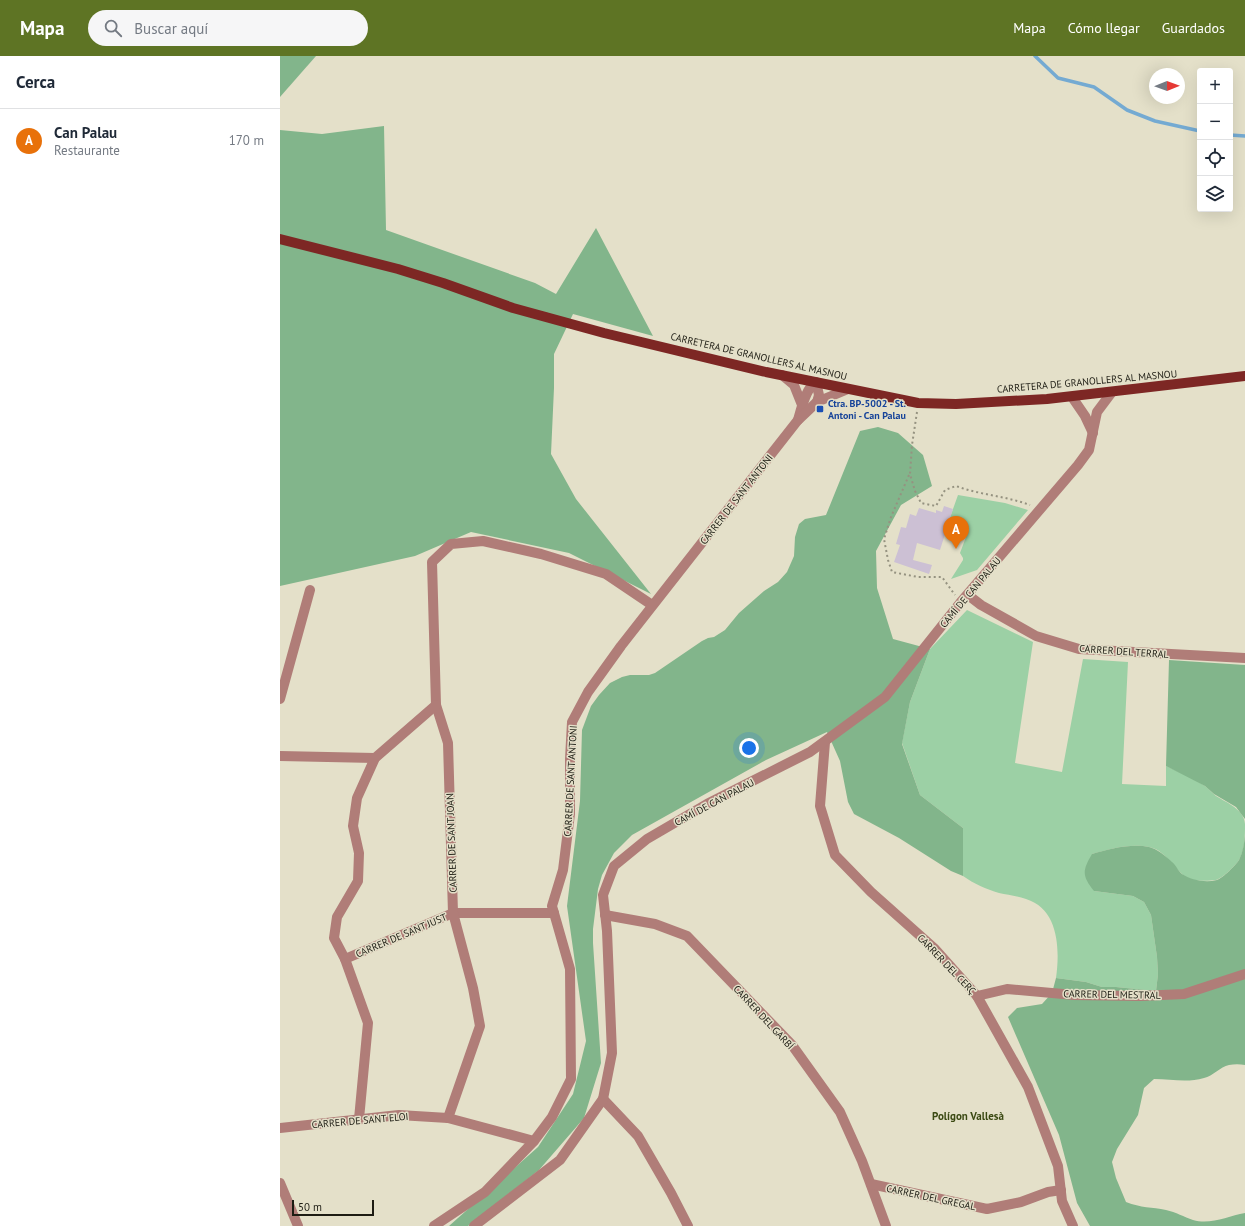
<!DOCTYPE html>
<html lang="es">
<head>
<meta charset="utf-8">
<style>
  :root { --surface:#fff; --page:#f6f6f7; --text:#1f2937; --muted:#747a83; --line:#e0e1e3; --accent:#5e7424 }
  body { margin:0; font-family:"PT Sans",sans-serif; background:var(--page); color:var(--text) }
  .controls { position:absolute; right:12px; top:12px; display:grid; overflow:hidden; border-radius:4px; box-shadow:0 4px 16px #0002 }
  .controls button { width:36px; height:36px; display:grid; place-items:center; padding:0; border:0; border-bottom:1px solid var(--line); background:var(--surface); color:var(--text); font:20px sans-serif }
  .compass { position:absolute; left:869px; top:12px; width:36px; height:36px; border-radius:50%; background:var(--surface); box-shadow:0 4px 16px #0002; rotate:89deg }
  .scale { position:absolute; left:12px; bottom:10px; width:82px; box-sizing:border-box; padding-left:4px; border:2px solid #1d1c13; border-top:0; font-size:11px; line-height:14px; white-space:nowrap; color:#1d1c13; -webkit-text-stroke:3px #e4e0c9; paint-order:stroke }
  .you { position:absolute; left:469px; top:692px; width:14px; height:14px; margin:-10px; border:3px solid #fff; border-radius:50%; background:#1a73e8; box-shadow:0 0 0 6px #1a73e833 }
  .badge { display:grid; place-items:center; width:26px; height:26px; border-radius:50%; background:var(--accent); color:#fff; font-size:13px; font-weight:700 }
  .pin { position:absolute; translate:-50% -33px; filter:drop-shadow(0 1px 2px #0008) }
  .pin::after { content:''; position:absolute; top:21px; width:14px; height:12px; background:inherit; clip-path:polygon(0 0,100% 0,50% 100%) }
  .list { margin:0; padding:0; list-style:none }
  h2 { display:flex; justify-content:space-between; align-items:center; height:52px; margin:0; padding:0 16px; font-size:17px }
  h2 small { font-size:13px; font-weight:400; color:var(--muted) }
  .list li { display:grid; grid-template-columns:26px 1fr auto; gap:12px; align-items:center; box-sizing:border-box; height:64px; padding:0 16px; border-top:1px solid var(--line) }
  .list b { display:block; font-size:15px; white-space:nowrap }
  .list p { margin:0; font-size:13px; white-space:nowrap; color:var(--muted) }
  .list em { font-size:13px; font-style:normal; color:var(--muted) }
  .icon { flex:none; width:22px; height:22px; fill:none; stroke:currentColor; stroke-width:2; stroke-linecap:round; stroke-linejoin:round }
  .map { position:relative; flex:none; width:965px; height:1170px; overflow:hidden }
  header { display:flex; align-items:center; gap:24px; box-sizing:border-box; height:56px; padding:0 20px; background:var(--accent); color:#fff }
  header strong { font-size:19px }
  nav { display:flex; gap:22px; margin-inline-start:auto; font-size:14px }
  .search { width:280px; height:36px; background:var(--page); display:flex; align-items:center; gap:10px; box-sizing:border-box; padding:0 14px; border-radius:22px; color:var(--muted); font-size:15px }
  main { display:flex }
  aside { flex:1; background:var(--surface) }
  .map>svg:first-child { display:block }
</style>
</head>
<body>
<header>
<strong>Mapa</strong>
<div class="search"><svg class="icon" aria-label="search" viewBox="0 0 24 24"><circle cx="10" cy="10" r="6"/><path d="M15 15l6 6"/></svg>Buscar aquí</div>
<nav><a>Mapa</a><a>Cómo llegar</a><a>Guardados</a></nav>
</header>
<main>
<aside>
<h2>Cerca<small></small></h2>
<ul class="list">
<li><span class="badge" style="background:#e8710a">A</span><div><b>Can Palau</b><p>Restaurante</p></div><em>170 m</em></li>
</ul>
</aside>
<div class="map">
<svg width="965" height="1170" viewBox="0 0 965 1170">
  <rect width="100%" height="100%" fill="#e4e0c9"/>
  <g fill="#9cd0a5">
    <path d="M678,439L725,447L748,454L697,514L671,523L683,504V502L680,497L689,473L668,467Z"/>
    <path d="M687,554L753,586L735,707L782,716L803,603L848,606L842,728L886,730V710C899,716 913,722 925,730C929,733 932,737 936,740C947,747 964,753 965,768C965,780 965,794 959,804C956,809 943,822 936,824C930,825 919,825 912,824C896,819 889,795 869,791C851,787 829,793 812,798L814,835L853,840L864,846L871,859L877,901L878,918L876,935L836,931H822L806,926L776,922C780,894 779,853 746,843C738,840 728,839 719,837C706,833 694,828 683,820V772L640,739L622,687L630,646L650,593Z"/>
  </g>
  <g fill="#82b58b">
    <path d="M0,0H36L0,41Z"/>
    <path d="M104,70L106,174L255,227L276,238L316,172L373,280L293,258L274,298V332L271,398L296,443L371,538L289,497L191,476L135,500L0,530V74L42,78Z"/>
    <path d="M598,371L618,377L643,399L652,430L621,449L596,495L597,532L613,583L650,593L630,646L622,688L640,739L683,772V820L671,815L619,782L574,758L568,746L560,705L547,676L486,704L352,779L334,797L322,819L318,833L313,873V887L321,1007L304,1062L259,1114L188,1170H169L258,1091L293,1038L306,985L287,850L300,745L302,674L311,650L319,639L330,627L342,621L350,619H369L375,617L422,585L428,582L434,581L445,574L459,557L484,535L498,526L507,516L514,500L515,481L519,468L525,463L546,459L580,375Z"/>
    <path d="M889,604L965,609V769V763L956,751L934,738L925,730L886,710Z"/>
    <path d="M965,780V1009C960,1008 954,1008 949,1009C940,1011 933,1020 924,1022C907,1027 891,1023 874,1023L864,1032L858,1059L837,1093L832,1106L836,1122L846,1146C861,1152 872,1151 886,1154C896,1156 904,1161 913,1164C931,1169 948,1160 965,1157V1170H810L797,1147L779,1079L728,961L737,952L762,948L772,937L776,922L806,926L822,931H836L876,935L878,918L877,901L871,859L864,846L853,840L814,835C802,820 802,815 812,798C828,793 852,787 869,791C877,793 886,800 892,806C896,809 898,815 902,818C911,824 925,827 937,824C943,822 956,809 959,804C963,796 964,788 965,780Z"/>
  </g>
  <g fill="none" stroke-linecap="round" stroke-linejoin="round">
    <g stroke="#74aad2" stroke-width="3.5">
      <path d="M755,0L778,22L814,31L847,54L875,65L920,75"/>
      <path d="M950,79L965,80"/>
    </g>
  </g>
  <path fill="#ccc0d4" d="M664,450L673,453L660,494L637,487L633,504L652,509L649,518L614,506L620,489L616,488L621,471L626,472L630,458L636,460L639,452L656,457V454L662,456Z"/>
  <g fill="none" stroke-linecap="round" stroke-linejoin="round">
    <g stroke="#959280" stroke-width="2" stroke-dasharray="2 3" stroke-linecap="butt">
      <path d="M637,356L632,389L630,418L635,435L641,447L656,450L665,434L676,430C700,439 726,440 750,449"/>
      <path d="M629,419L611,461L604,483L608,504L612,516L638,521H662L675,539"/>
    </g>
    <g stroke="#b07d78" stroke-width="10">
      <path d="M502,319L514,329L522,349"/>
      <path d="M792,341L805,360L813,377"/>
      <path d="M518,364C521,354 526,331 536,326L539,339L537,346"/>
      <path d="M688,539L701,549L756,580L799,593L965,602"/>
      <path d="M0,643L30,534"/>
      <path d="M545,686L540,750L555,799L591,836L655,893L697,940L748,1031L778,1110L782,1145L793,1170"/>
      <path d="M0,700L95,702"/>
      <path d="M325,859L375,868L407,880L512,989L560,1056L582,1105L606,1170"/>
      <path d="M65,903L173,857H274"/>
      <path d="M697,940L727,933L794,939L860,940L904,938L965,918"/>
      <path d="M323,1043L358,1080L391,1137L408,1170"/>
      <path d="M168,1062L200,970L193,932L173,857L168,687L156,649L152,506L171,488L203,485L261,498L326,518L372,549"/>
      <path d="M79,1063L88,967L65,903L54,882L57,861L78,825L79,797L73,770L77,742L95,702L156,649"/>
      <path d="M0,1072L119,1059L168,1062L254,1085"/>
      <path d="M0,1127L18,1170"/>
      <path d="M591,1128L707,1153L741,1146L768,1136L781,1134"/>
      <path d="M154,1170L205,1136L254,1085L272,1061L291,1023L290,913L272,850L283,814L290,758V703L292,666L308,636L341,590L518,364L537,346L568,333"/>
      <path d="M194,1170L280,1104L323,1043L332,997L327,875L323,839L334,810L367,783L427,748L530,696L605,641L680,547L798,409L809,394L817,356L832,336"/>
    </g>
    <path stroke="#7d2724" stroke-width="10" d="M0,183L118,213L163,227L233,252L324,277L486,316L638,347L676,348L767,343L965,320"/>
  </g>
  <rect fill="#1a4fb4" stroke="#e4e0c9" stroke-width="1.5" x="536" y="349" width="8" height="8" rx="2"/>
  <g text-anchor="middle" stroke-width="3" stroke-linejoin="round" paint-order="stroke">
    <g font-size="10" fill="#1d1c13" stroke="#e4e0c9">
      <text transform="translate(479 300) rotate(13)" y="4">CARRETERA DE GRANOLLERS AL MASNOU</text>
      <text transform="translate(807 325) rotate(-5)" y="4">CARRETERA DE GRANOLLERS AL MASNOU</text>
      <text transform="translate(456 443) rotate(-52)" y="4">CARRER DE SANT ANTONI</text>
      <text transform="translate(690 536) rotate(-50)" y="4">CAMÍ DE CAN PALAU</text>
      <text transform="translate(844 595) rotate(4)" y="4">CARRER DEL TERRAL</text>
      <text transform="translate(290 725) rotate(-87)" y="4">CARRER DE SANT ANTONI</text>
      <text transform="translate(434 746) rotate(-28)" y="4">CAMÍ DE CAN PALAU</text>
      <text transform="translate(171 787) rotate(-92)" y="4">CARRER DE SANT JOAN</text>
      <text transform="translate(121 879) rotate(-23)" y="4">CARRER DE SANT JUST</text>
      <text transform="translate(667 908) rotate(46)" y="4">CARRER DEL CERÇ</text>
      <text transform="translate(832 938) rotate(1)" y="4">CARRER DEL MESTRAL</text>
      <text transform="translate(484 961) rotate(47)" y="4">CARRER DEL GARBÍ</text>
      <text transform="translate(80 1064) rotate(-5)" y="4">CARRER DE SANT ELOI</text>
      <text transform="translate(651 1141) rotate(12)" y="4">CARRER DEL GREGAL</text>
    </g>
    <g font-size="10" font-weight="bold" fill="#164399" stroke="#e4e0c9" text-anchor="start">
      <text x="548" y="351">Ctra. BP-5002 - St.<tspan x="548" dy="12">Antoni - Can Palau</tspan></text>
    </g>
    <g font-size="11" font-weight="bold" fill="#3b4a13" stroke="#e4e0c9">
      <text x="688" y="1064">Polígon Vallesà</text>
    </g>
  </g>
</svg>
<div class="controls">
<button>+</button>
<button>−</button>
<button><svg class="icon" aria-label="locate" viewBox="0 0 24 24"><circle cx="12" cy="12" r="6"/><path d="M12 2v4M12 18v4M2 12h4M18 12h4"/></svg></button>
<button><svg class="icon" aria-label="layers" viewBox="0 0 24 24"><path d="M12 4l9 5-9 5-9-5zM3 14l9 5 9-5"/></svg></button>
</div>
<svg class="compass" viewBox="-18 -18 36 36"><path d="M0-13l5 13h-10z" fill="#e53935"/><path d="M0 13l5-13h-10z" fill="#747a83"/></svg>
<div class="scale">50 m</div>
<div class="you"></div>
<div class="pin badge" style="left:676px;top:493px;background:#e8710a">A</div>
</div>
</main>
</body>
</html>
